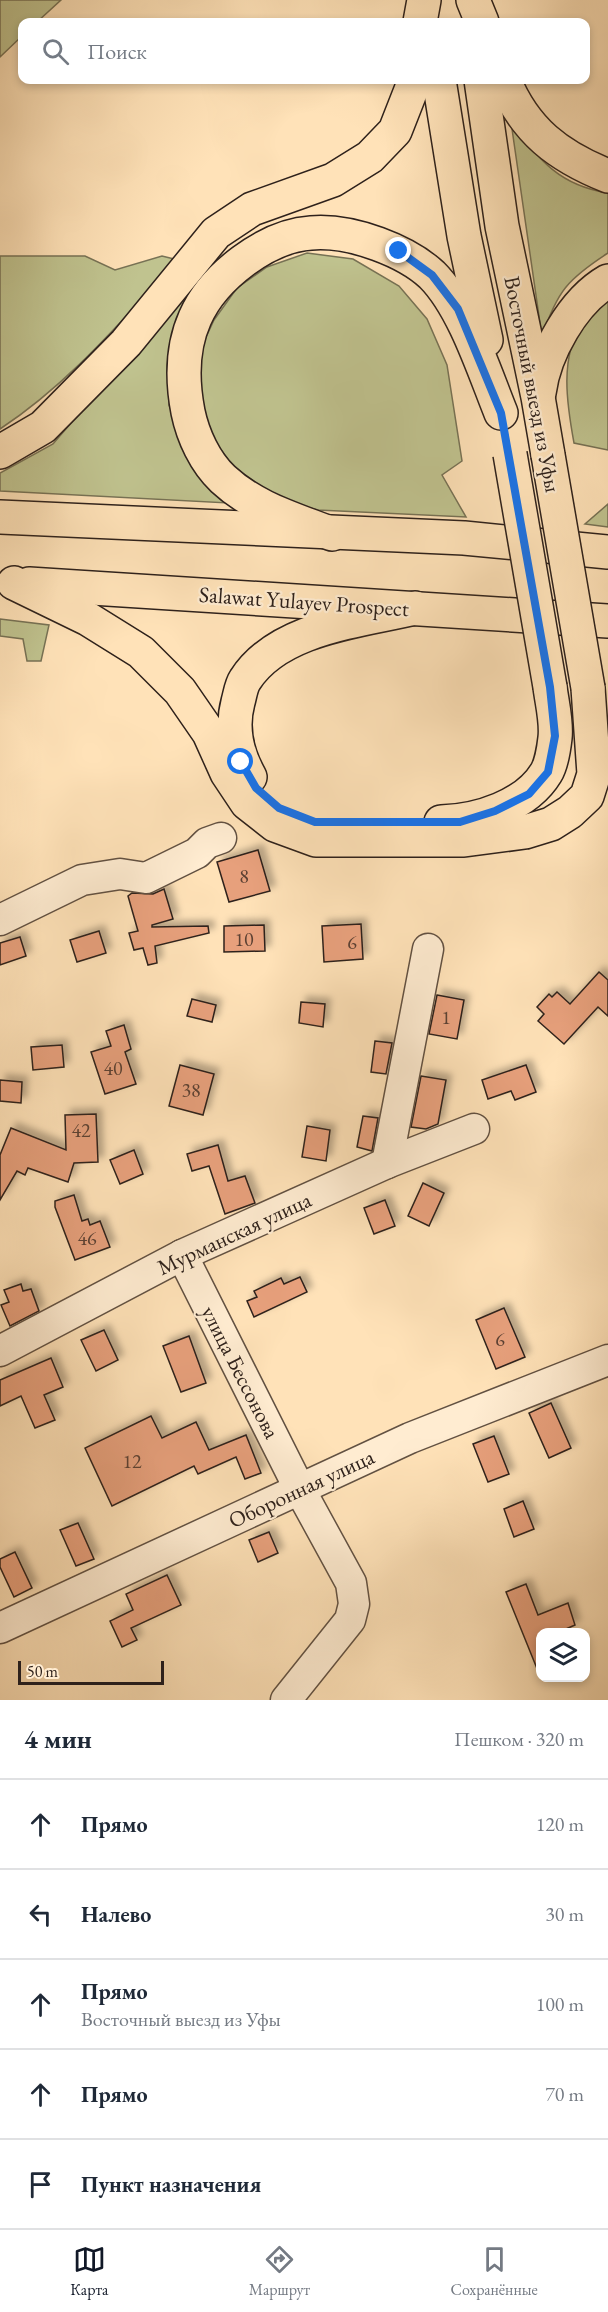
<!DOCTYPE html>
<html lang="ru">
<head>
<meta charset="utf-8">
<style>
  :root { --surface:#fff; --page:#f2f2f3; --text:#1f2937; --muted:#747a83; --line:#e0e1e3; --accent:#111827 }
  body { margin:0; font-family:"EB Garamond",serif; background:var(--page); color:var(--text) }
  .controls { position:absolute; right:18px; bottom:18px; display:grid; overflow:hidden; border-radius:12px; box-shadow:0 3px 9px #0003 }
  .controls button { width:54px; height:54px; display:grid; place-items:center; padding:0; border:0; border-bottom:2px solid var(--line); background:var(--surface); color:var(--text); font:30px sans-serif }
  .scale { position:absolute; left:18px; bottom:15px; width:146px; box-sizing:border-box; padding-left:6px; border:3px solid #2e211b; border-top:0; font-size:16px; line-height:21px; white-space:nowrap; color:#2e211b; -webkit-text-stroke:4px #ffecd1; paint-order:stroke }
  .stop { position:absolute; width:18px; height:18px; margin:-14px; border:4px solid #1a73e8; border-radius:50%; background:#fff }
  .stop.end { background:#1a73e8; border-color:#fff; box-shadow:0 2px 6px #0008 }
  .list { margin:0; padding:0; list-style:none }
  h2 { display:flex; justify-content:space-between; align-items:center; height:78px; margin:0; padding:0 24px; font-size:26px }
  h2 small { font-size:20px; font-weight:400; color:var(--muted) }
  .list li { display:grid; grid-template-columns:39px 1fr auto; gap:18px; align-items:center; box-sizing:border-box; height:90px; padding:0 24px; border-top:2px solid var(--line) }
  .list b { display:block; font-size:22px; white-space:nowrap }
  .list p { margin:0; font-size:20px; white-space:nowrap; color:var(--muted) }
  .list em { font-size:20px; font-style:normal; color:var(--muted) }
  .icon { flex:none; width:33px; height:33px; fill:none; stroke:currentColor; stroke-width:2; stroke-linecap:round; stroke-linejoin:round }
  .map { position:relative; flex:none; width:608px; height:1700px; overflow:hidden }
  .search { position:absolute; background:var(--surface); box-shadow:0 3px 9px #0003; left:18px; right:18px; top:18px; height:66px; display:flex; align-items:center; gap:15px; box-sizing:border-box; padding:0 21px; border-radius:12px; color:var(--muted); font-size:22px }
  .sheet { height:528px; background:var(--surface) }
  nav { display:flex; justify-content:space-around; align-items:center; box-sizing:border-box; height:84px; border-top:2px solid var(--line); background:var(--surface); font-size:16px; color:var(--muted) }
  nav a { display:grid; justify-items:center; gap:3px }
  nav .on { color:var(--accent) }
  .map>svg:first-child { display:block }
</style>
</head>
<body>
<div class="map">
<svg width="608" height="1700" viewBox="0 0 608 1700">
  <defs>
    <filter id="shadow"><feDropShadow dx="5.5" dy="-5.5" stdDeviation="3" flood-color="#0004"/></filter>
  </defs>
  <rect width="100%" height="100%" fill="#ffe2b8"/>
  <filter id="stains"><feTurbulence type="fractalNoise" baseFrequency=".00333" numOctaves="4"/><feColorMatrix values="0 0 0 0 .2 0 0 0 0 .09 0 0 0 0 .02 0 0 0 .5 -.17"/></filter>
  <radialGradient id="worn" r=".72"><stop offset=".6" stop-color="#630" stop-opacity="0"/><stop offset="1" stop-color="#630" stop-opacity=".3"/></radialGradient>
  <g fill="#c0c38f" stroke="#777255" stroke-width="1.5">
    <path d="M0,0H61L37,22H22V36L0,57Z"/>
    <path d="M511,122C540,160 558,185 608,193V253C568,279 557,291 542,337Z"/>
    <path d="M307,253L353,259L399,286L427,319L447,365L462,461L442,475L466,517L318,510L279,500L232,465L208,432L196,394L201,348L214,320L237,288L267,267Z"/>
    <path d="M0,256H85L115,270L162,256L178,260C122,320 70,383 0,429Z"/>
    <path d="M208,264L217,269L170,351L169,405L190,456L228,503L0,491V473L53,444Z"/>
    <path d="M608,301V450L574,443C567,405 559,356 583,322C588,314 600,307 608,301Z"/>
    <path d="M608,504V527L585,524Z"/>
    <path d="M0,619L49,625L41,661H27L23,639L0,636Z"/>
  </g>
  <g fill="#e7a07b" stroke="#2e211b" stroke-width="1.5" filter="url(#shadow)">
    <path d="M258,850L270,891L229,902L217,862Z"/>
    <path d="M164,889L173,919L152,925V927L208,926L209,933L155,946L157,963L148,965L143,948L134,950L129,933L138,931L128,896L132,893L153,894Z"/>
    <path d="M361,924L363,959L324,962L322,926Z"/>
    <path d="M264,925L265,951L224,952V926Z"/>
    <path d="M99,931L106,953L77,962L70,940Z"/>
    <path d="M20,937L26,956L0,965V943Z"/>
    <path d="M599,972L608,980V1016L598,1007L564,1044L538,1021L544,1014L537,1007L549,994L552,997L557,992L570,1004Z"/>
    <path d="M437,995L464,1000L457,1039L429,1034Z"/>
    <path d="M192,999L216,1005L212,1022L187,1016Z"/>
    <path d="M301,1002L325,1004L323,1027L299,1023Z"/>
    <path d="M124,1025L131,1049L125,1052L136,1084L105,1094L91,1052L111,1046L106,1031Z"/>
    <path d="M375,1041L392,1043L386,1074L371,1072Z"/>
    <path d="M62,1045L64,1067L33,1070L31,1047Z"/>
    <path d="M180,1065L214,1074L203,1115L169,1106Z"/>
    <path d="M526,1065L536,1092L515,1100L511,1091L488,1099L482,1080Z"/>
    <path d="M421,1076L446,1080L438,1124L426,1129L411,1127Z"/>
    <path d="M0,1080L22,1082L21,1103L0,1101Z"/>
    <path d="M96,1114L98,1162L74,1163L68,1182L28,1168L25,1175L17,1171L0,1200V1155L11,1128L66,1150L65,1115Z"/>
    <path d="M363,1116L378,1118L372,1151L357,1147Z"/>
    <path d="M307,1126L330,1130L326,1161L302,1157Z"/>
    <path d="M218,1145L228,1181L245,1176L255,1203L225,1214L209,1166L192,1171L187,1154Z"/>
    <path d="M134,1150L143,1174L120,1184L110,1160Z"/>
    <path d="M423,1183L444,1193L429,1226L408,1216Z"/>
    <path d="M74,1195L82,1221L88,1219L90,1225L100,1221L110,1247L75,1260L55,1207V1201Z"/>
    <path d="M385,1200L395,1226L374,1234L364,1208Z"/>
    <path d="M300,1277L307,1292L254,1317L247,1301L257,1297L254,1291L281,1278L284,1284Z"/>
    <path d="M21,1284L23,1291L31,1289L39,1311L10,1326L1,1305L9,1302L4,1290Z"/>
    <path d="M504,1308L525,1357L496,1369L476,1320Z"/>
    <path d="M104,1330L118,1360L96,1371L81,1340Z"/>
    <path d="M189,1336L206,1383L181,1392L163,1346Z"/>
    <path d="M51,1358L63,1387L44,1395L55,1420L35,1428L21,1396L0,1406V1380Z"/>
    <path d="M551,1403L571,1448L549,1458L529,1413Z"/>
    <path d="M151,1416L162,1438L196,1422L209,1450L246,1435L261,1473L245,1479L236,1457L198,1474L194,1466L112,1506L85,1448Z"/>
    <path d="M494,1436L509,1474L488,1482L473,1444Z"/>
    <path d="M523,1501L534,1529L514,1537L504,1509Z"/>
    <path d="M78,1523L94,1559L76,1566L60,1530Z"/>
    <path d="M269,1532L278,1553L258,1562L249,1540Z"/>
    <path d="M15,1552L32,1588L14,1597L0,1567V1559Z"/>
    <path d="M167,1575L181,1605L131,1628L137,1640L122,1647L110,1621L133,1610L126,1594Z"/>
    <path d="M526,1584L538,1615L568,1603L575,1625L559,1632H540V1676L506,1592Z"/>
  </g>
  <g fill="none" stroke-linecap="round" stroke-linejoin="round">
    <g stroke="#625142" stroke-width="33">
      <g id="minor">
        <path d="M0,920L82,880L120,874L146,878L197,853L207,843L221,838"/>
        <path d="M387,1163L428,949"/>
        <path d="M182,1255L299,1488L351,1583L354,1604L350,1620L286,1700"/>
        <path d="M0,1351L182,1255L387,1163L474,1129"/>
        <path d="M0,1628L410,1438L608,1360"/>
      </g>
    </g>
    <g stroke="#2e211b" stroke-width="36">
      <g id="major">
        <path d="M473,0L482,22"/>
        <path d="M420,22L424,0"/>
        <path d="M439,80L464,236L486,340"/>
        <path d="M481,80L502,226L538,397L548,455"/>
        <path d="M504,80C525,131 558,156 608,176"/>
        <path d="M539,393C544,353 573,301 608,281"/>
        <path d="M0,452L43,427L126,343L216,233L252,209L333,180L370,157L395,131L415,80"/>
        <path d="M0,517L464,538L608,552"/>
        <path d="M332,534C294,519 254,508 223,479C205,462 193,436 188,412C182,381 182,347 195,318C213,277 266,236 311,233C334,231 356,236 378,244C397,251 417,261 432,275C464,307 484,371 501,413"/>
        <path d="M14,583L88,619L141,652L180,691L209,733L227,773L247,803L275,825L316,840H464L525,832L551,824L570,812L587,796L594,774L588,688"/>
        <path d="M29,584L608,621"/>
        <path d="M250,777C237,754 231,728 238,702C240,695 241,686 245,680C278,628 359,621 415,608"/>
        <path d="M441,822C478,821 526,806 546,773C551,765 554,747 555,738C557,722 552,703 550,687"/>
      </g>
    </g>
    <use href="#minor" stroke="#ffecd1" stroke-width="30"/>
    <use href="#major" stroke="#ffe2b8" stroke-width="33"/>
    <g stroke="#2e211b" stroke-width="36" stroke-linecap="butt">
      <g id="major-bridge">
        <path d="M510,454L550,687"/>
        <path d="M548,455L588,688"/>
      </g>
    </g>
    <use href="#major-bridge" stroke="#ffe2b8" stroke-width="33"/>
  </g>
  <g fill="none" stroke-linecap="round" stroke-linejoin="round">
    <path stroke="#1a73e8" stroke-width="8" d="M241,762L256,788L279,808L315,822H460L495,811L529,794L548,772L555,736L550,687L501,413L458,309L432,275L399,251"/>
  </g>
  <g text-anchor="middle" stroke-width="4.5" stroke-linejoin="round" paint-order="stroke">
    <g font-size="20" fill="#5c4133">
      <text x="244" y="883">8</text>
      <text x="244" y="946">10</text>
      <text x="352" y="949">6</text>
      <text x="446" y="1024">1</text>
      <text x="113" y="1075">40</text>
      <text x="191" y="1097">38</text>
      <text x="81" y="1137">42</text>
      <text x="87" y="1245">46</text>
      <text x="500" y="1346">6</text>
      <text x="132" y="1468">12</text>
    </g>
    <g font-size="22" fill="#2e211b" stroke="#ffecd1">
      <text transform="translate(533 384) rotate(79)" y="8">Восточный выезд из Уфы</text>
      <text transform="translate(304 601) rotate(4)" y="8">Salawat Yulayev Prospect</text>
      <text transform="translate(234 1233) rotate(-25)" y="8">Мурманская улица</text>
      <text transform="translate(241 1372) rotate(63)" y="8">улица Бессонова</text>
      <text transform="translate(301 1488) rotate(-25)" y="8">Оборонная улица</text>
    </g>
  </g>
  <rect width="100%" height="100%" filter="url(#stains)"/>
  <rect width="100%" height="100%" fill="url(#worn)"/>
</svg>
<div class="controls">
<button><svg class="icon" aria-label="layers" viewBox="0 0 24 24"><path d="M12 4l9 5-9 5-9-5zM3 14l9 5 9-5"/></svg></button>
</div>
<div class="scale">50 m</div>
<div class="stop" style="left:241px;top:762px"></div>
<div class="stop end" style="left:399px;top:251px"></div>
<div class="search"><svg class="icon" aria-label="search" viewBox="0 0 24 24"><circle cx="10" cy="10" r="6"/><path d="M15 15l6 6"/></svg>Поиск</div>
</div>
<section class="sheet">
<h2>4 мин<small>Пешком · 320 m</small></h2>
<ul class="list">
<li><svg class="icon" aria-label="ahead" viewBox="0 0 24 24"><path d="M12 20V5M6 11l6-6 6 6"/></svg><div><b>Прямо</b></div><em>120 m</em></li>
<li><svg class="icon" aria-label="left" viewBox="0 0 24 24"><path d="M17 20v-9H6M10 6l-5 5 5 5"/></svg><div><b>Налево</b></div><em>30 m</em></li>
<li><svg class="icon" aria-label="ahead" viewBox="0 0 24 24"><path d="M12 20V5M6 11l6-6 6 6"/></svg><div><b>Прямо</b><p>Восточный выезд из Уфы</p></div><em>100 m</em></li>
<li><svg class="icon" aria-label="ahead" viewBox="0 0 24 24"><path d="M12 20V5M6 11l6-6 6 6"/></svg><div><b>Прямо</b></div><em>70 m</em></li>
<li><svg class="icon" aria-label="arrive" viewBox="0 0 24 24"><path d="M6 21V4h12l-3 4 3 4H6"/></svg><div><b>Пункт назначения</b></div></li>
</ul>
</section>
<nav>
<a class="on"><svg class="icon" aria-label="map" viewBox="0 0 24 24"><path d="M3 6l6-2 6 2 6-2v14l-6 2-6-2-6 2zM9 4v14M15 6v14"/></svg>Карта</a>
<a><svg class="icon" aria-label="directions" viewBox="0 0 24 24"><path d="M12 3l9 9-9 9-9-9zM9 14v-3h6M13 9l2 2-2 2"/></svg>Маршрут</a>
<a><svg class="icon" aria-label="saved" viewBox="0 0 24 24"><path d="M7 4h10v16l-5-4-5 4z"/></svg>Сохранённые</a>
</nav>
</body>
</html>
